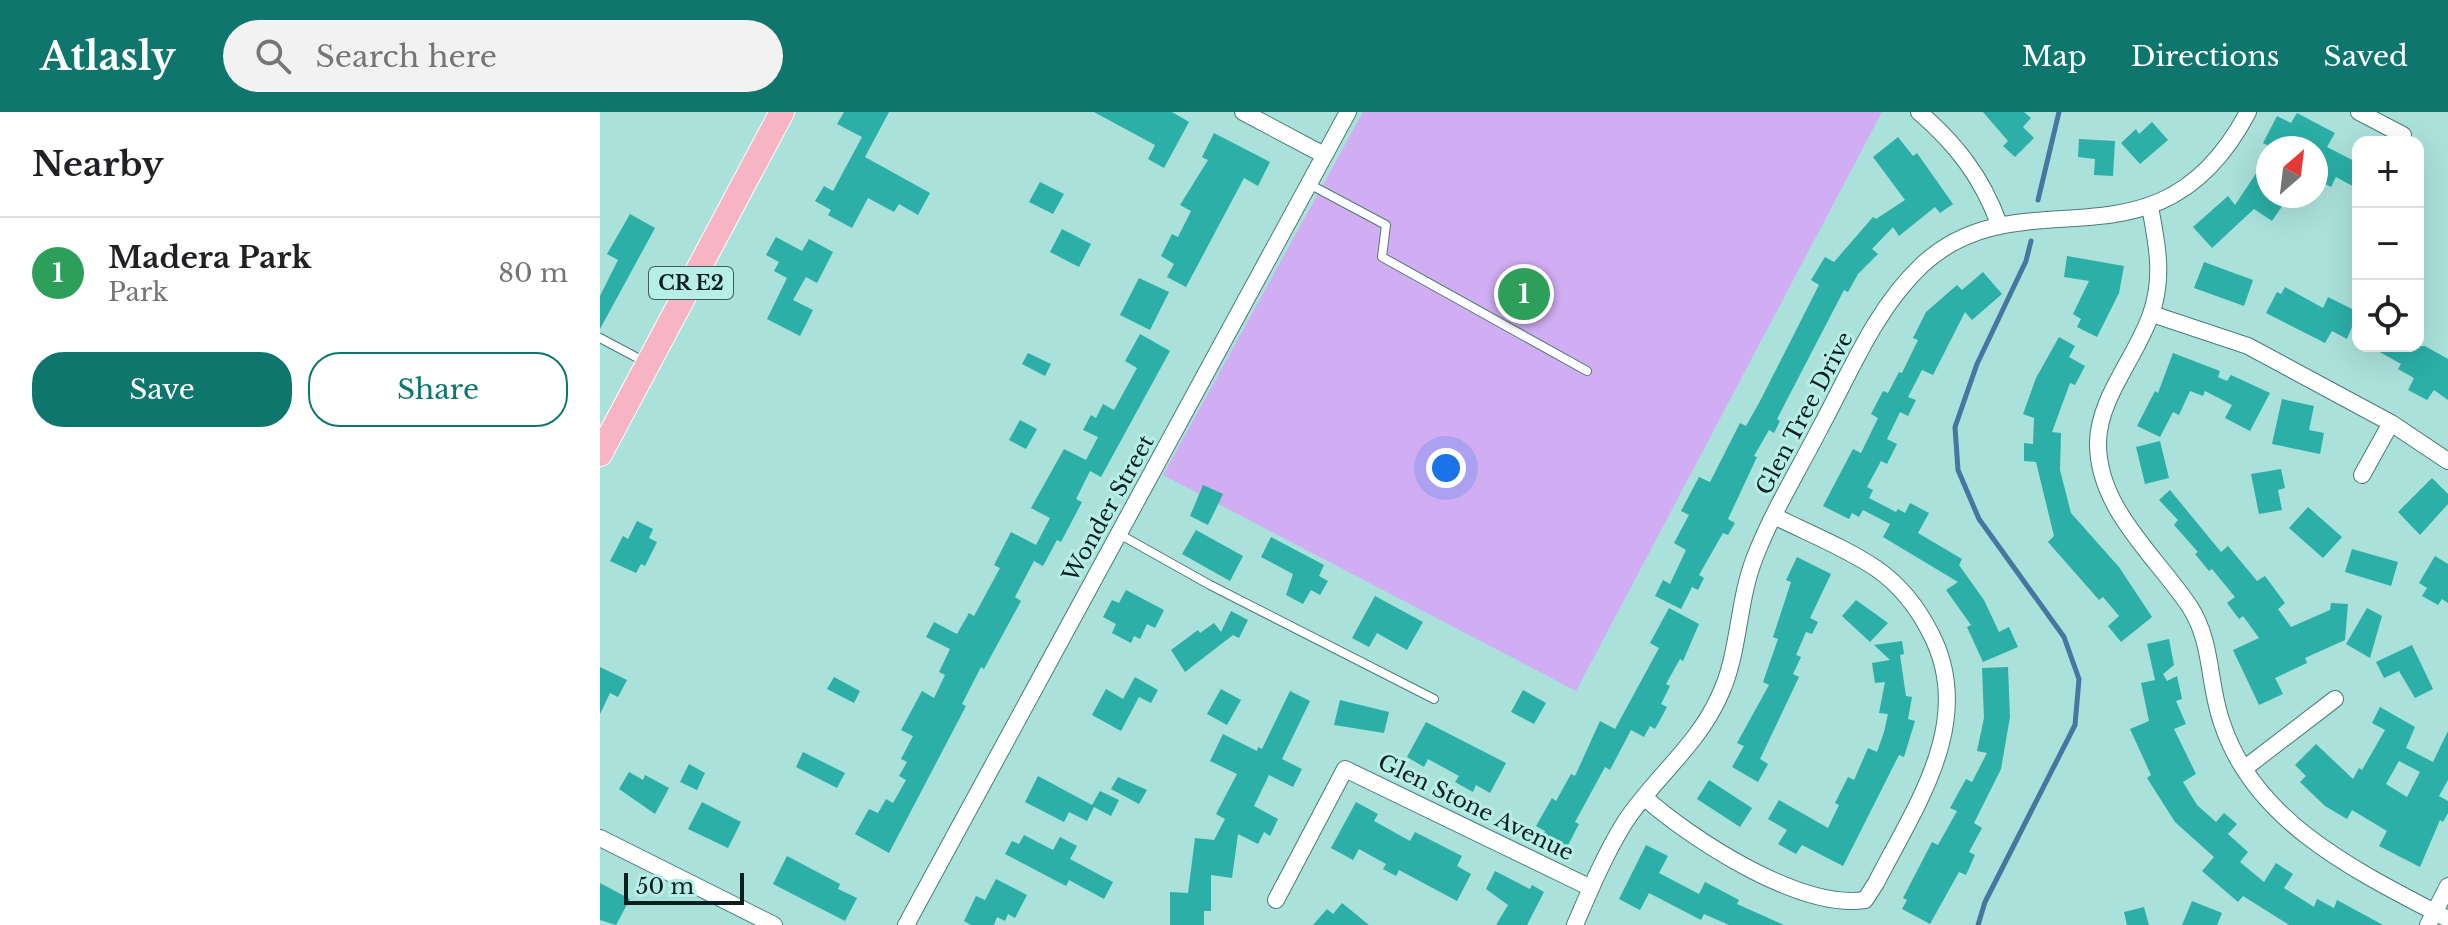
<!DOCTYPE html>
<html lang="en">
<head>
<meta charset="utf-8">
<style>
  :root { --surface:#fff; --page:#f2f2f2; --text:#202124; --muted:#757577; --line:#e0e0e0; --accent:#0f766e }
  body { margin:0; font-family:"Libre Baskerville",serif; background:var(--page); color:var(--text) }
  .controls { position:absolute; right:24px; top:24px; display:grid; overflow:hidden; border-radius:16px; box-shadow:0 8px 32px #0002 }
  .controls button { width:72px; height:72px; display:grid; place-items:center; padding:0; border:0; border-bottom:2px solid var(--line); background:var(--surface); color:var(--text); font:40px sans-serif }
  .compass { position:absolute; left:1656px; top:24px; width:72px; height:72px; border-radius:50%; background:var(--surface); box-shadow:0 8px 32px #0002; rotate:28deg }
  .scale { position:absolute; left:24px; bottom:20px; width:120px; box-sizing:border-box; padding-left:8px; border:4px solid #0a201e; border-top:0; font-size:22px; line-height:28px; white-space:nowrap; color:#0a201e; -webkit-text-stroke:6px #b8eee8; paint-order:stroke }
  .you { position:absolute; left:846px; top:356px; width:28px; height:28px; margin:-20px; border:6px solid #fff; border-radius:50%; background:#1a73e8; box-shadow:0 0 0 12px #1a73e833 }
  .badge { display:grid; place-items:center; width:52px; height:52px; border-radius:50%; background:var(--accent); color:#fff; font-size:26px; font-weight:700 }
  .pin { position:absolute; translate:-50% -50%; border:4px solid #fff; box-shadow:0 2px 8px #0006 }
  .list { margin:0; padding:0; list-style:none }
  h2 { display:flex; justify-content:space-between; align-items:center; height:104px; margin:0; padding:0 32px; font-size:34px }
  h2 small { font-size:26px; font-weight:400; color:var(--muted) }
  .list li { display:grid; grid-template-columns:52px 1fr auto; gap:24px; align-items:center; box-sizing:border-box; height:112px; padding:0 32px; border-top:2px solid var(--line) }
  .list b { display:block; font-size:30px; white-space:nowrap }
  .list p { margin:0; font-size:26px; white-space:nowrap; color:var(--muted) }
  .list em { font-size:26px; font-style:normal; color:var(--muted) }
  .actions { display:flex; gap:16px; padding:24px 32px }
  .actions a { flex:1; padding:18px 0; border:2px solid var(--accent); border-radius:32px; text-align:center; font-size:28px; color:var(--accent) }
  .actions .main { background:var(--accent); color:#fff }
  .icon { flex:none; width:44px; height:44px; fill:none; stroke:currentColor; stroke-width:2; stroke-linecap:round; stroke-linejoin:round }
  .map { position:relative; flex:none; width:1848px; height:813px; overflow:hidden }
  header { display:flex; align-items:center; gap:48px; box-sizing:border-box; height:112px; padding:0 40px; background:var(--accent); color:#fff }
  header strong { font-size:38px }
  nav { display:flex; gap:44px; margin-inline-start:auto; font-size:28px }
  .search { width:560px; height:72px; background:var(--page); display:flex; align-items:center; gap:20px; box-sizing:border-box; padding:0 28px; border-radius:44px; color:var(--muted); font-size:30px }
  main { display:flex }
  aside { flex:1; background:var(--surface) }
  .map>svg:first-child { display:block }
</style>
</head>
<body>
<header>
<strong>Atlasly</strong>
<div class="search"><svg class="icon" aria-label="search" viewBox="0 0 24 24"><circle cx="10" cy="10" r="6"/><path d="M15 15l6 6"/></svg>Search here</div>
<nav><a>Map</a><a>Directions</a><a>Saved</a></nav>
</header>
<main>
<aside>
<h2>Nearby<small></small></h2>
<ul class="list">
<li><span class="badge" style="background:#2e9e5b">1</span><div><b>Madera Park</b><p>Park</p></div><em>80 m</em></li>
</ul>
<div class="actions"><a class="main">Save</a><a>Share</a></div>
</aside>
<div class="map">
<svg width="1848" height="813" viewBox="0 0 1848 813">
  <rect width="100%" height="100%" fill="#abe1db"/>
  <path fill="#d1adf3" d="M763,0H1282L976,579L563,363Z"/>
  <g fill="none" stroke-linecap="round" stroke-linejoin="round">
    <g stroke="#4578a0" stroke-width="5">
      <path d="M1438,88L1459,0"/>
      <path d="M1378,813L1385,790L1475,613L1479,567L1464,525L1379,407L1358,358L1355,315L1377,252L1426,149L1431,129"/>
    </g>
  </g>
  <g fill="#2bafa6" fill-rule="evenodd">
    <path d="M244,0H289L265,45L330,81L318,103L299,92L294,100L268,86L252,116L228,103L231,98L215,89L224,74L233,79L262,25L237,12Z"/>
    <path d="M494,0H572L589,10L564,56L548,47L555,33Z"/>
    <path d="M1383,0H1424L1431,6L1423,15L1434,26L1415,45L1403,34L1408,29Z"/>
    <path d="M1697,1L1735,21L1727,35L1758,51V77L1736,65L1731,75L1716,67V36H1673L1663,31L1677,4L1691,11Z"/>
    <path d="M1552,10L1568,28L1540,52L1521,31L1536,17L1539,22Z"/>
    <path d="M614,21L670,50L658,74L644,66L586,175L567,165L574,152L561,144L572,122L578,125L591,99L580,93L608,48L602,45Z"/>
    <path d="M1298,25L1313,44L1317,41L1353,92L1340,101L1335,95L1299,124L1293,115L1272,137L1278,142L1258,162L1248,180L1244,178L1177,307L1180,309L1174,321L1169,318L1154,344L1157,345L1128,407L1135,411L1128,423L1123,421L1099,463L1104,466L1098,478L1092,475L1081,497L1055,484L1063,468L1070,472L1086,438L1074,431L1089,403L1081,399L1099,365L1110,370L1140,311L1146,314L1159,291L1219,173L1211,168L1225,145L1234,150L1273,105L1276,107L1305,88L1273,45Z"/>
    <path d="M1479,27L1515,29L1513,64L1494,63L1495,47L1478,45Z"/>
    <path d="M1659,57L1668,63V84H1689L1672,109L1654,97L1612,136L1593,115L1628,84L1635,93Z"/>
    <path d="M440,70L464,82L453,102L429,90Z"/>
    <path d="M30,102L55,116L0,217V184L18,148L7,142Z"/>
    <path d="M462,117L491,132L479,155L450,140Z"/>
    <path d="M176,125L202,139L209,127L233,140L217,171L206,165L193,188L213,198L200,224L167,207L187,166L174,159L179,150L166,143Z"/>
    <path d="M1467,144L1524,154L1519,181L1497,225L1477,215L1481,207L1473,202L1489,169L1464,165Z"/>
    <path d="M1604,150L1653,168L1644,194L1594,176Z"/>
    <path d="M1383,160L1402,182L1372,208L1365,200L1333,263L1322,258L1308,285L1316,288L1308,304L1300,300L1287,327L1297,332L1287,352L1281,349L1267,375L1273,378L1269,386L1296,400L1298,397L1305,401L1310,391L1329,401L1318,421L1362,447L1359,453L1384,488L1399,520L1409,515L1418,535L1383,550L1367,515L1371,513L1346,478L1358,470L1283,425L1290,412L1263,398L1259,405L1252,401L1249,407L1223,394L1253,337L1261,341L1278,306L1271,302L1283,279L1288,281L1299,260L1302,261L1318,228L1313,226L1326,200L1357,173L1362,178Z"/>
    <path d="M539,166L569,180L550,218L520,203Z"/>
    <path d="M1685,175L1723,196L1728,185L1758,200L1747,227L1732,219L1725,231L1666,201L1677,180L1681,182Z"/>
    <path d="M540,222L570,239L501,365L490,359L476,387L482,390L461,430L457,428L443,454L434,449L415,485L421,489L384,557L381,555L362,592L366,594L289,741L255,722L269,697L278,701L286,687L293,691L306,668L299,664L307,650L301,647L313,624L301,618L322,579L334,586L345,563L339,560L350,537L326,525L334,510L357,522L369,501L374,504L400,456L394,453L411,420L436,433L450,406L431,396L464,337L486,348L498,325L483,318L491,303L496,306L503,292L514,298L537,256L525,249Z"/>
    <path d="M1459,225L1475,234L1469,245L1485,254L1475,273L1470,271L1452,320L1461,321L1460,358L1471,401L1519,455L1552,505L1521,530L1508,514L1519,504L1503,485L1499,488L1448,430L1454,424L1436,350L1424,349V331L1433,332L1434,306L1423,302L1436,266Z"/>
    <path d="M1769,234H1825L1848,247V288L1834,278L1827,288L1808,278L1814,266L1798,257L1801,252Z"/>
    <path d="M428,241L451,252L445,264L422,252Z"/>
    <path d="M1573,241L1620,259L1618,265L1627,269L1631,263L1670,281L1650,319L1625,306L1632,293L1605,279L1603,284L1590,279L1579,303L1573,300L1560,325L1537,314L1555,279L1558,281Z"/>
    <path d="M1682,287L1714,294L1709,318L1724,321L1720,342L1672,332Z"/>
    <path d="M420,308L437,317L426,337L409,328Z"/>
    <path d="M1560,329L1569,366L1545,372L1536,335Z"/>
    <path d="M1681,357L1685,376L1678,378L1682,398L1659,402L1651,362Z"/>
    <path d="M1832,366L1848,382V392L1820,423L1798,400Z"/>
    <path d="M603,373L623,382L608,413L590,404Z"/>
    <path d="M1570,378L1621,440L1628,434L1657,469L1665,464L1685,491L1678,497L1691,515L1730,498L1731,491L1748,492L1745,528L1705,546L1707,551L1675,566L1683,582L1659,593L1633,538L1659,526L1643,504L1639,507L1627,491L1635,485L1612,457L1609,459L1595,442L1598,440L1574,413L1578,408L1559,388Z"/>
    <path d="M1708,395L1742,425L1723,446L1689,416Z"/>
    <path d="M37,409L53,417L49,426L57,430L45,454L41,452L36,461L10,449L23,424L28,427Z"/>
    <path d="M596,418L643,444L630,469L582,442Z"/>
    <path d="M671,425L724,453L719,464L728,469L720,483L711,478L703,492L686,483L693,462L661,445Z"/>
    <path d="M1752,437L1798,450L1791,474L1745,460Z"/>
    <path d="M1835,444L1848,452V491L1842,487L1838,493L1822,484L1827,476L1819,471Z"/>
    <path d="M1197,445L1231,462L1210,506L1218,510L1212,522L1206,520L1196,543L1201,545L1193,562L1199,565L1160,647L1168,652L1158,670L1132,655L1144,634L1137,631L1169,573L1163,570L1178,527L1173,525L1191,470L1186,468Z"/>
    <path d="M526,478L564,498L555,516L547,512L540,527L534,524L531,531L512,521L516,512L503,505L512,488L519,491Z"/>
    <path d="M775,484L823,510L807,538L777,521L769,535L752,526Z"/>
    <path d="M1256,488L1288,511L1270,530L1242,504Z"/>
    <path d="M1069,496L1099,512L1083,549L1080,547L1066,572L1070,574L1061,592L1067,595L1055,617L1050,614L1044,625L1031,618L1010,658L1005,655L975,710L979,712L966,737L943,724L945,719L936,714L952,686L956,689L971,662L975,664L1000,609L1015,617L1059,536L1050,531Z"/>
    <path d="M1767,496L1782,504L1770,546L1746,532Z"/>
    <path d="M631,499L648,508L639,526L633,523L585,560L571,538L598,518L600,521L614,511L621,520Z"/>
    <path d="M1569,527L1574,553L1563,562L1567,569L1577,564L1582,587L1576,589L1586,612L1574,617L1596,662L1583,670L1597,693L1616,710L1624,701L1637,712L1628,722L1648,740L1640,750L1664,770L1676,751L1693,762L1684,776L1714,795L1717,787L1734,796L1737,788L1783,813H1689L1643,784L1638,790L1602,759L1614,745L1575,710L1547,666L1551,663L1530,617L1549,609L1541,571L1555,568L1547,532Z"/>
    <path d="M1302,529L1304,542L1300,543L1306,584L1312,585L1308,607L1315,609L1304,645L1299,643L1243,754L1202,733L1196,742L1178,732L1187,718L1168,707L1179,688L1228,716L1239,693L1235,691L1248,665L1254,668L1268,636L1277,640L1284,620L1288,602L1279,601L1285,570L1275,571L1272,551L1290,548L1274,533Z"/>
    <path d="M1812,533L1833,577L1815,586L1799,559L1784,566L1776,550Z"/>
    <path d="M0,555L27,568L18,585L10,581L0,602Z"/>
    <path d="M1408,555L1410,605L1401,657L1374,711L1382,716L1369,740L1375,743L1366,763L1359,760L1330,812L1302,797L1307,788L1303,786L1332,730L1338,733L1357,699L1350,696L1366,667L1372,670L1387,641L1377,639L1384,606L1382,556Z"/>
    <path d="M234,565L260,579L254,591L227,577Z"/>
    <path d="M535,565L558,578L551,591L539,585L521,619L492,603L506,577L523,587Z"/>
    <path d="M621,577L641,588L627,613L607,602Z"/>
    <path d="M923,578L946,591L934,612L911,600Z"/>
    <path d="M690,579L710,589L682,647L702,657L693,675L669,663L654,694L678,707L670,724L664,720L658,732L638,722L632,766L611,763V799H604V813H570V780L588,781L595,726L614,728L625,707L616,702L637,662L610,649L623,622L657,639L658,635L662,637Z"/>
    <path d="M740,588L789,600L784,621L734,613Z"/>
    <path d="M1780,595L1815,615L1806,636L1833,650L1848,619V668L1839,684L1848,689V701L1843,710L1840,708L1820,755L1779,734L1787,719L1752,698L1747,707L1725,694L1700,670L1706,664L1695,653L1716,632L1753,667L1759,656L1762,658L1785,618L1772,611ZM1799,649L1820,660L1807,685L1786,672Z"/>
    <path d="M826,610L906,651L890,681L876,673L873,680L855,670L859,664L828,647L824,655L807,645Z"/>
    <path d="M203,640L245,661L237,676L196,655Z"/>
    <path d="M89,652L105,661L97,678L80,670Z"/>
    <path d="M29,660L43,668L45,663L69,676L55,702L19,677Z"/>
    <path d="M438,664L492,693L500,679L519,688L511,704L494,695L487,709L469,700L464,710L425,690Z"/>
    <path d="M518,665L547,678L539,692L511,677Z"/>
    <path d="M1109,668L1152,696L1140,715L1097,687Z"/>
    <path d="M102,690L141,710L128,736L88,717Z"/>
    <path d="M756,690L778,702L774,709L810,729L815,720L862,744L857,754L871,762L857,789L799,758L796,764L783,757L786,752L759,737L753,748L731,736Z"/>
    <path d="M424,723L453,738L460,725L477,734L470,747L513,770L504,787L469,768L466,774L405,742L412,729L419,732Z"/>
    <path d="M1046,733L1068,744L1059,761L1099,782L1105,770L1139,788L1137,792L1184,813H1129L1104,802L1101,808L1049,781L1040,798L1019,787Z"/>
    <path d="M187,744L240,772L238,777L257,786L245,809L173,772Z"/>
    <path d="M895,759L930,777L932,773L944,780L927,813H896L908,793L886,777Z"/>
    <path d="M396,767L427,783L415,806L408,802L405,809L397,805L394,813H371L364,809L376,784L385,788Z"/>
    <path d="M0,771L30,787L16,813L0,808Z"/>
    <path d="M1592,789L1622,801L1617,813H1582Z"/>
    <path d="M742,791L769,813H713L727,797L733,802Z"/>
    <path d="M1544,795L1549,813H1527L1524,800Z"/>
  </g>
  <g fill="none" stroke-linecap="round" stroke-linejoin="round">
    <g stroke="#4a7c78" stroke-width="10">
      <g id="service">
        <path d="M709,72L786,113L782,145L987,259"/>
        <path d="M0,226L47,251"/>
        <path d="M519,422L610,473L834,587"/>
      </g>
    </g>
    <g stroke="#4a7c78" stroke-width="18">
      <g id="minor">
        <path d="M643,0L724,43"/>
        <path d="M1319,0C1356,32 1382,65 1399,112"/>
        <path d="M1759,0L1803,23"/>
        <path d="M1550,95C1557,131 1564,166 1551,202C1537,244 1499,285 1498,330C1497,396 1556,444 1590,495C1613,531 1608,572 1622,611C1655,712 1760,761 1848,807"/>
        <path d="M1552,202L1648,234L1791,311L1848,349"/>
        <path d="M1762,363L1791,311"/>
        <path d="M1645,656L1735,587"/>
        <path d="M1044,685C1091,727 1200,798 1265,788L1276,771C1316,693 1376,609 1331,522C1318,496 1301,474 1277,457C1246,436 1208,421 1174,404"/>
        <path d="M0,726L174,813"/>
        <path d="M676,788L745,657L991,776"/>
        <path d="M306,813L748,0"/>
        <path d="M975,813C990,778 1005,742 1025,710C1054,666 1097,634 1119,585C1140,542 1137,490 1155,445C1172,401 1198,359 1220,316C1250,261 1275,197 1322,153C1424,58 1558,171 1648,0"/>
        <path d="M1828,813L1848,774"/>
      </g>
    </g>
    <g stroke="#fff" stroke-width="26">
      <path id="primary" d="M0,342L182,0"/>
    </g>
    <use href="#service" stroke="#fff" stroke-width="8"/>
    <use href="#minor" stroke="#fff" stroke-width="16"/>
    <use href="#primary" stroke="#f7b4c2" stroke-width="24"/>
  </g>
  <g text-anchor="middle" stroke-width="6" stroke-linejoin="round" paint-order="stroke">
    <rect fill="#b8eee8" stroke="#3e5e5b" stroke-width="2" x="49" y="155" width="84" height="32" rx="6"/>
    <g font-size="20" font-weight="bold" fill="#0a201e">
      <text x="91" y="178">CR E2</text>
    </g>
    <g font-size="22" fill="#0a201e" stroke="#b8eee8">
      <text transform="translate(1204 301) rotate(-62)" y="8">Glen Tree Drive</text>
      <text transform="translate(508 396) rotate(-61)" y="8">Wonder Street</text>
      <text transform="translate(876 695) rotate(26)" y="8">Glen Stone Avenue</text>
    </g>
  </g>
</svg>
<div class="controls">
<button>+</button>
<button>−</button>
<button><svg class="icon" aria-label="locate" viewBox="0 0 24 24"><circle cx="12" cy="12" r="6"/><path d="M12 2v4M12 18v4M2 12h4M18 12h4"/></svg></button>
</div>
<svg class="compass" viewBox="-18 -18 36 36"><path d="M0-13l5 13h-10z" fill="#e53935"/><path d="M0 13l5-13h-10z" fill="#757577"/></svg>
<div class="scale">50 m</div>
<div class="you"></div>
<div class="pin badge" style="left:924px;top:182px;background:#2e9e5b">1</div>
</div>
</main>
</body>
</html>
